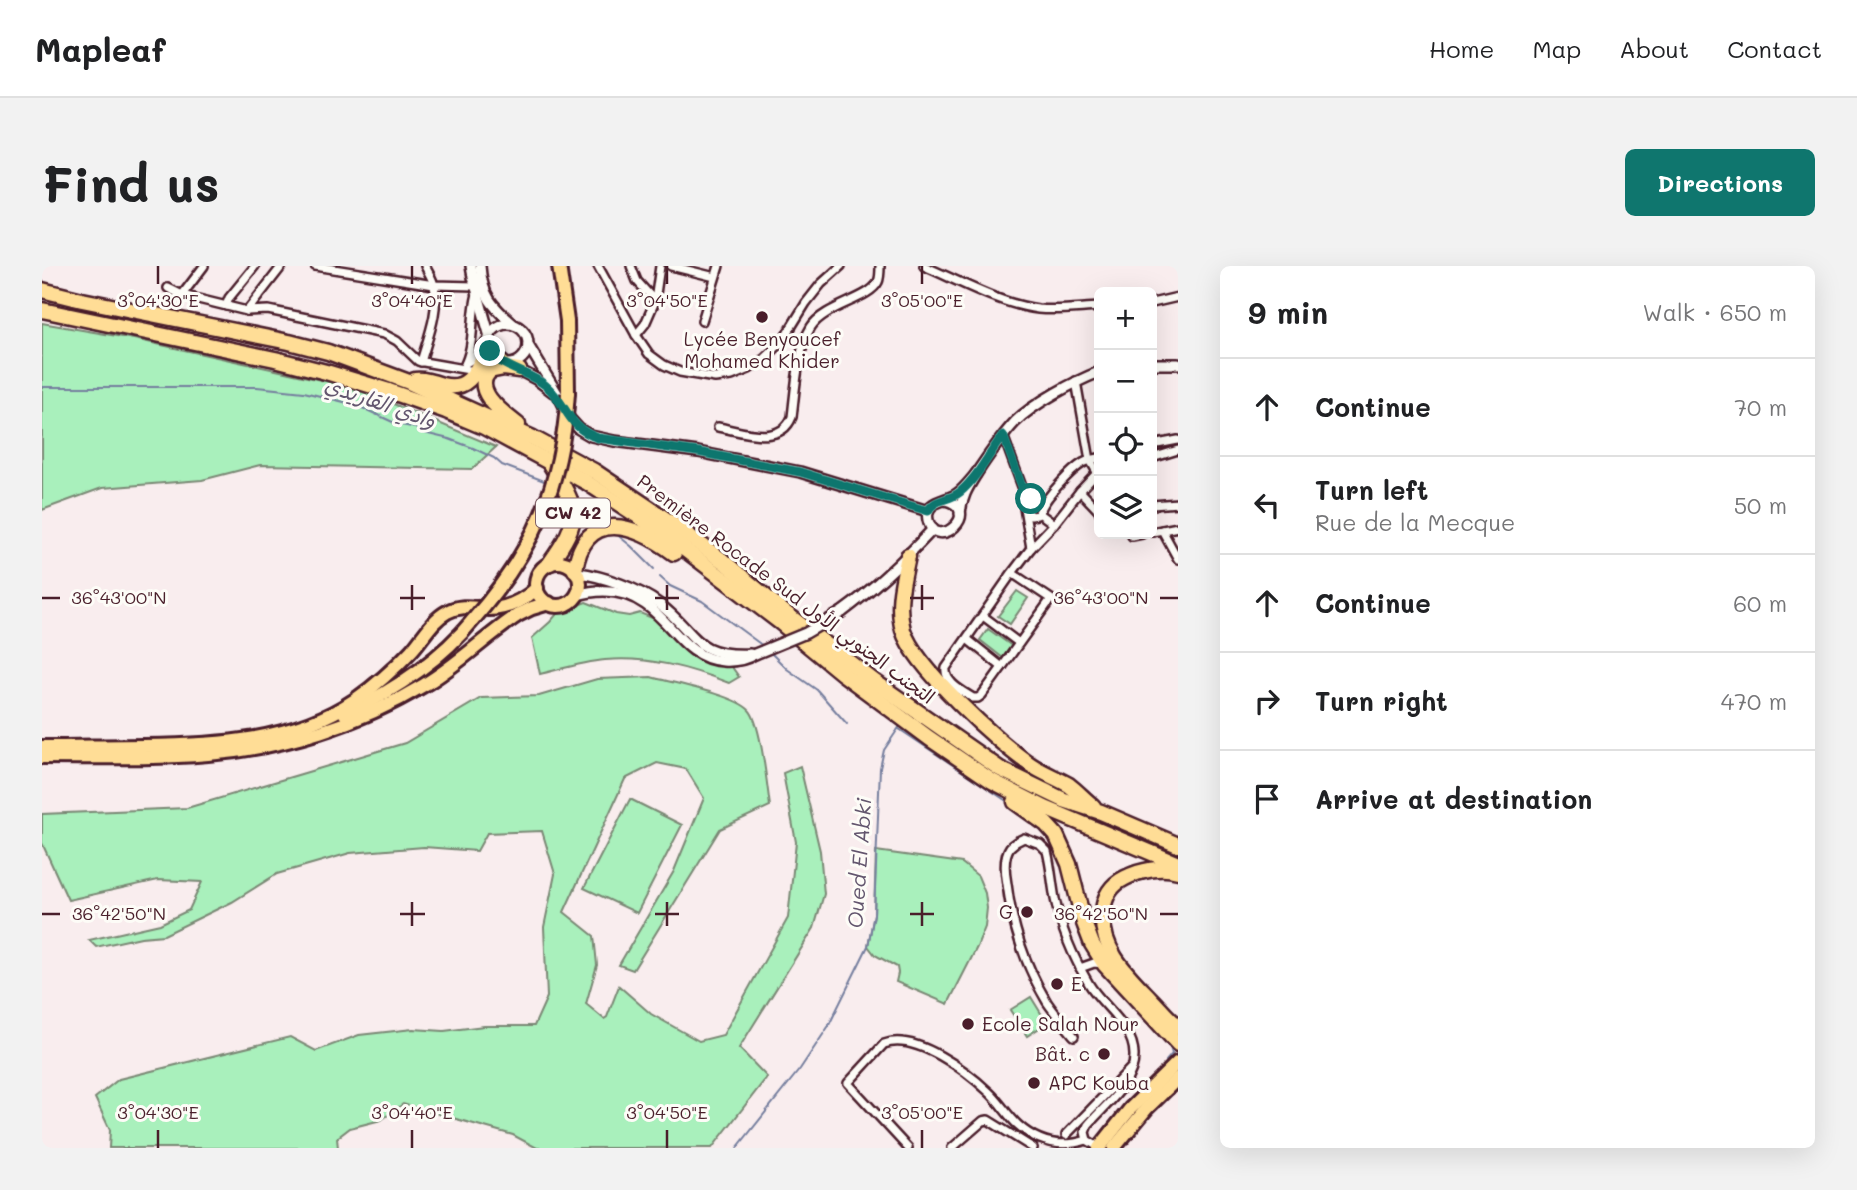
<!DOCTYPE html>
<html lang="en">
<head>
<meta charset="utf-8">
<style>
  :root { --surface:#fff; --page:#f2f2f2; --text:#202124; --muted:#757577; --line:#e0e0e0; --accent:#0f766e }
  body { margin:0; font-family:Mali,"Playpen Sans Arabic",sans-serif; background:var(--page); color:var(--text) }
  .controls { position:absolute; right:21px; top:21px; display:grid; overflow:hidden; border-radius:10px; box-shadow:0 7px 28px #0002 }
  .controls button { width:63px; height:63px; display:grid; place-items:center; padding:0; border:0; border-bottom:2px solid var(--line); background:var(--surface); color:var(--text); font:35px sans-serif }
  .stop { position:absolute; width:21px; height:21px; margin:-16px; border:5px solid #0f766e; border-radius:50%; background:#fff }
  .stop.end { background:#0f766e; border-color:#fff; box-shadow:0 2px 7px #0008 }
  .list { margin:0; padding:0; list-style:none }
  h2 { display:flex; justify-content:space-between; align-items:center; height:91px; margin:0; padding:0 28px; font-size:30px }
  h2 small { font-size:23px; font-weight:400; color:var(--muted) }
  .list li { display:grid; grid-template-columns:46px 1fr auto; gap:21px; align-items:center; box-sizing:border-box; height:98px; padding:0 28px; border-top:2px solid var(--line) }
  .list b { display:block; font-size:26px; white-space:nowrap }
  .list p { margin:0; font-size:23px; white-space:nowrap; color:var(--muted) }
  .list em { font-size:23px; font-style:normal; color:var(--muted) }
  .icon { flex:none; width:38px; height:38px; fill:none; stroke:currentColor; stroke-width:2; stroke-linecap:round; stroke-linejoin:round }
  .map { position:relative; flex:none; width:1136px; height:882px; overflow:hidden; border-radius:10px }
  header { display:flex; align-items:center; gap:42px; box-sizing:border-box; height:98px; padding:0 35px; background:var(--surface); border-bottom:2px solid var(--line) }
  header strong { font-size:33px }
  nav { display:flex; gap:38px; margin-inline-start:auto; font-size:24px }
  .intro { display:flex; align-items:center; justify-content:space-between; box-sizing:border-box; height:168px; padding:0 42px }
  h1 { margin:0; font-size:49px }
  .button { padding:18px 32px; border-radius:10px; background:var(--accent); color:#fff; font-size:24px; font-weight:700 }
  main { display:flex; gap:42px; padding:0 42px }
  aside { flex:1; background:var(--surface); border-radius:10px; box-shadow:0 7px 28px #0002 }
  .map>svg:first-child { display:block }
</style>
</head>
<body>
<header>
<strong>Mapleaf</strong>
<nav><a>Home</a><a>Map</a><a>About</a><a>Contact</a></nav>
</header>
<div class="intro"><h1>Find us</h1><a class="button">Directions</a></div>
<main>
<div class="map">
<svg width="1136" height="882" viewBox="0 0 1136 882">
  <rect width="100%" height="100%" fill="#f9edee"/>
  <filter id="ink" filterUnits="userSpaceOnUse"><feTurbulence type="fractalNoise" baseFrequency=".0143" numOctaves="2"/><feDisplacementMap in="SourceGraphic" scale="14" xChannelSelector="R" yChannelSelector="G"/><feConvolveMatrix kernelMatrix="1 2 1 2 8 2 1 2 1" color-interpolation-filters="sRGB"/></filter>
  <g filter="url(#ink)">
    <g fill="#a9f0bc" stroke="#7a8874" stroke-width="2">
      <path d="M0,57L92,73L311,121L454,181L430,203L218,199L160,214L60,222L0,244Z"/>
      <path d="M975,325L986,332L968,358L956,350Z"/>
      <path d="M544,336L574,348L587,350L598,347L615,354L663,393L690,401L697,411L687,417C648,402 606,390 563,394C542,396 519,403 498,408L490,372L508,356L521,341H531Z"/>
      <path d="M946,363L970,380L961,392L938,374Z"/>
      <path d="M609,411C631,417 693,429 707,444C719,456 725,520 728,540L678,563L591,704L577,699L632,605L662,532L644,503L615,497L583,513L522,646L552,670L555,699L544,738L562,753L565,751L577,720L609,748L657,775L681,769L746,652L754,576L741,507L758,500L778,585L782,628L772,662L697,782L725,811L670,882H495L471,869L361,838L339,854L308,862L295,872L296,882H67L68,864L53,832L77,813L248,771L274,785L317,769L371,763L402,765L442,760H492L505,731L502,661L513,608L500,565L445,567L435,585L382,581L308,587L235,608L190,636L122,669L99,671L54,681L47,674L118,658L147,644L160,616L116,614L26,634L0,577V548L145,542L363,477L439,432L497,430L555,413Z"/>
      <path d="M588,533L640,559L595,647L542,622Z"/>
      <path d="M834,585L920,597L936,610L943,627L945,642L943,661L935,681L906,738L854,716L856,707L855,701L833,689L826,680L832,648Z"/>
      <path d="M989,731L1005,757L985,770L968,744Z"/>
    </g>
    <g fill="none" stroke-linecap="round" stroke-linejoin="round">
      <g stroke="#757e9e" stroke-width="2">
        <path d="M0,121H215L262,126L314,139L355,158L374,162L378,166L407,173L431,182L452,192L460,199L505,216"/>
        <path d="M535,240L560,256"/>
        <path d="M573,267L589,280L612,303"/>
        <path d="M618,311L628,320L660,335L721,380"/>
        <path d="M728,386L745,403L775,424L805,458"/>
        <path d="M857,463L966,536"/>
        <path d="M1024,613L1036,665L1044,681"/>
        <path d="M1058,704L1128,781L1130,788L1124,795"/>
        <path d="M695,882L758,803L786,761L826,680L832,648L838,502L842,484L858,460"/>
      </g>
      <g stroke="#4a1f2b" stroke-width="12">
        <g id="minor">
          <path d="M273,0L392,19L433,20"/>
          <path d="M556,0L594,69L607,88L622,99L638,106L673,112L690,110L707,103L722,93L740,76L764,37L779,18L799,0"/>
          <path d="M589,0L595,15L613,35"/>
          <path d="M629,0L673,11"/>
          <path d="M882,0C917,15 958,38 996,43C1016,45 1037,42 1057,41"/>
          <path d="M126,22L140,29L205,45L226,44L342,68L355,75L376,95L433,105"/>
          <path d="M140,29L162,0"/>
          <path d="M1110,37L1136,31"/>
          <path d="M184,40L187,32L213,0"/>
          <path d="M205,45L240,0"/>
          <path d="M660,55L677,0"/>
          <path d="M594,69L603,58L613,35L618,0"/>
          <path d="M379,96C385,74 398,44 392,20C391,13 386,6 383,0"/>
          <path d="M424,97C436,92 433,82 446,76"/>
          <path d="M421,102C434,79 428,53 435,28"/>
          <path d="M1034,115L1048,194L1055,206"/>
          <path d="M676,161C699,165 738,181 750,151C753,126 756,81 769,61C782,40 828,33 836,16C838,12 838,5 838,0"/>
          <path d="M961,169L982,226V238"/>
          <path d="M1110,179L1136,174"/>
          <path d="M1110,192L1136,184"/>
          <path d="M1038,225L1057,245"/>
          <path d="M1110,239L1136,237"/>
          <path d="M999,243C1005,230 1029,204 1041,197C1046,194 1052,193 1057,192"/>
          <path d="M983,245L989,250L995,249L999,243C999,237 995,233 989,233L982,239V242L989,282"/>
          <path d="M997,247L1012,258"/>
          <path d="M1120,264L1136,293"/>
          <path d="M1110,266L1136,261"/>
          <path d="M1090,270L1100,268"/>
          <path d="M970,307L1009,333L940,429L936,432H931C920,425 902,416 904,402L970,307L989,282L1012,258L1038,225L1057,205"/>
          <path d="M941,350L977,377"/>
          <path d="M925,373L960,401"/>
          <path d="M1038,702L1052,697L1061,698"/>
          <path d="M1032,770C1023,759 1013,748 1005,736C983,699 970,661 965,618C963,607 961,591 968,581C972,577 977,574 982,572L998,578L1005,585C1009,601 1010,617 1013,633C1019,663 1031,691 1047,718C1060,740 1092,760 1092,789C1093,817 1063,839 1046,859L1043,866L1045,874L1058,882"/>
          <path d="M1024,869L1089,802"/>
          <path d="M866,882L806,817L842,778C874,766 926,806 947,826C958,836 965,849 976,859C996,877 1020,882 1045,874"/>
          <path d="M910,882L941,855L946,854L991,882"/>
        </g>
      </g>
      <g stroke="#4a1f2b" stroke-width="14">
        <g id="tertiary">
          <path d="M429,0L431,11L448,71"/>
          <path d="M438,0C440,30 450,40 472,59"/>
          <circle cx="466" cy="78" r="20"/>
          <path d="M486,79L518,132L528,153L537,163L549,170L572,175L656,186L758,206L886,245"/>
          <path d="M1110,98H1136"/>
          <path d="M473,102L494,113L511,126"/>
          <path d="M934,208C946,190 958,172 973,156C992,137 1032,116 1057,106"/>
          <path d="M903,234C943,244 894,288 886,254C882,234 904,236 915,228C922,223 928,215 934,208C926,221 919,232 918,248"/>
          <path d="M536,307C561,310 597,323 617,338C655,366 650,391 708,388"/>
          <path d="M535,329C559,322 582,323 603,338C631,357 644,393 681,395C694,396 703,394 713,388"/>
          <path d="M800,346C834,321 863,293 891,263"/>
        </g>
      </g>
      <g stroke="#4a1f2b" stroke-width="18">
        <g id="primary">
          <path d="M1057,882L1088,843L1136,796"/>
          <path d="M1072,882L1105,842L1136,812"/>
        </g>
      </g>
      <g stroke="#4a1f2b" stroke-width="18">
        <g id="trunk">
          <path d="M517,0L525,55L526,127"/>
          <circle cx="516" cy="318" r="22"/>
          <path d="M303,448C351,425 397,396 431,354"/>
          <path d="M0,481C34,481 68,480 102,480C173,479 251,476 313,434C333,420 352,403 369,385C381,372 390,354 405,346C419,338 432,342 447,343C465,343 482,334 495,322"/>
          <path d="M0,491C55,491 111,493 166,488C241,482 318,458 382,419C416,399 444,370 476,349L490,342L507,337"/>
        </g>
      </g>
      <g stroke="#4a1f2b" stroke-width="19">
        <g id="motorway">
          <path d="M0,24L40,34L247,76L286,86L367,116L491,172L552,205L628,256L681,295L742,346L833,416L958,503L1022,534L1059,546L1136,579"/>
          <path d="M0,44L233,93L284,106L347,125L404,145L442,161L544,216L620,266L739,357L801,408L887,472L950,515L1003,542L1136,598"/>
          <path d="M460,97C456,100 450,103 446,107C430,126 464,149 476,159"/>
          <path d="M452,104L462,102L477,104"/>
          <path d="M373,114C382,113 391,116 400,119C429,127 436,100 447,80"/>
          <path d="M508,198C537,244 540,252 508,297"/>
          <path d="M866,290C861,314 854,339 861,364C872,400 956,477 989,499C1001,507 1015,512 1027,519C1035,525 1043,534 1051,540"/>
          <path d="M533,304C543,239 595,260 632,287"/>
          <path d="M973,536L1004,558L1014,569L1027,598L1042,657L1050,678L1063,699L1136,778"/>
          <path d="M1136,605C1119,600 1099,604 1083,612C1069,619 1062,630 1061,646C1058,684 1085,708 1109,733C1118,742 1126,753 1136,760"/>
        </g>
      </g>
      <use href="#minor" stroke="#fdfcf7" stroke-width="7"/>
      <use href="#tertiary" stroke="#fdfcf7" stroke-width="9"/>
      <use href="#primary" stroke="#ffdd96" stroke-width="12"/>
      <use href="#trunk" stroke="#ffdd96" stroke-width="12"/>
      <use href="#motorway" stroke="#ffdd96" stroke-width="14"/>
      <g stroke="#4a1f2b" stroke-width="14" stroke-linecap="butt">
        <path id="tertiary-bridge" d="M713,388L764,367L800,346"/>
      </g>
      <g stroke="#4a1f2b" stroke-width="18" stroke-linecap="butt">
        <path id="trunk-bridge" d="M431,354C492,284 520,220 526,127"/>
      </g>
      <use href="#tertiary-bridge" stroke="#fdfcf7" stroke-width="9"/>
      <use href="#trunk-bridge" stroke="#ffdd96" stroke-width="12"/>
    </g>
  </g>
  <g fill="none" stroke-linecap="round" stroke-linejoin="round" filter="url(#ink)">
    <path stroke="#0f766e" stroke-width="9" d="M448,85C455,100 488,107 503,119C526,138 524,161 556,172L656,186L758,206L886,245C893,232 907,235 918,226C936,211 947,188 961,169L982,226L992,233H989"/>
  </g>
  <path fill="none" stroke="#4a1f2b" stroke-width="2.5" d="M116,0V18M370,0V18M625,0V18M880,0V18M370,319V344M625,319V344M880,319V344M0,332H18M358,332H383M613,332H637M868,332H892M1118,332H1136M370,636V660M625,636V660M880,636V660M0,648H18M358,648H383M613,648H637M868,648H892M1118,648H1136M116,864V882M370,864V882M625,864V882M880,864V882"/>
  <g fill="#4a1f2b" stroke="#fdfcf7" stroke-width="2.5">
    <circle cx="720" cy="51" r="7"/>
    <circle cx="985" cy="646" r="7"/>
    <circle cx="1015" cy="718" r="7"/>
    <circle cx="926" cy="758" r="7"/>
    <circle cx="1062" cy="788" r="7"/>
    <circle cx="992" cy="817" r="7"/>
  </g>
  <g text-anchor="middle" stroke-width="6" stroke-linejoin="round" paint-order="stroke">
    <rect fill="#fdfcf7" stroke="#806168" stroke-width="2" x="494" y="232.5" width="74" height="29" rx="5"/>
    <g font-size="18" font-weight="bold" fill="#4a1f2b">
      <text x="531" y="253">CW 42</text>
    </g>
    <g font-size="19" fill="#4a1f2b" stroke="#fdfcf7" text-anchor="start">
      <text x="720" y="80" text-anchor="middle">Lycée Benyoucef<tspan x="720" dy="22">Mohamed Khider</tspan></text>
      <text x="971" y="653" text-anchor="end">G</text>
      <text x="1029" y="725">E</text>
      <text x="940" y="765">Ecole Salah Nour</text>
      <text x="1048" y="795" text-anchor="end">Bât. c</text>
      <text x="1006" y="824">APC Kouba</text>
    </g>
    <g font-size="19" fill="#4a1f2b" stroke="#fdfcf7">
      <text transform="translate(744 323) rotate(37)" y="7">Première Rocade Sud التجنب الجنوبي الأول</text>
    </g>
    <g font-size="21" font-style="italic" fill="#63566e" stroke="#fdfcf7">
      <text transform="translate(338 137) rotate(19)" y="7">وادي القاريدي</text>
      <text transform="translate(818 597) rotate(-86)" y="7">Oued El Abki</text>
    </g>
  </g>
  <g font-size="18" text-anchor="middle" fill="#4a1f2b" stroke="#fdfcf7" stroke-width="6" stroke-linejoin="round" paint-order="stroke">
    <text x="116" y="41">3°04'30"E</text>
    <text x="370" y="41">3°04'40"E</text>
    <text x="625" y="41">3°04'50"E</text>
    <text x="880" y="41">3°05'00"E</text>
    <text x="77" y="338">36°43'00"N</text>
    <text x="1059" y="338">36°43'00"N</text>
    <text x="77" y="654">36°42'50"N</text>
    <text x="1059" y="654">36°42'50"N</text>
    <text x="116" y="853">3°04'30"E</text>
    <text x="370" y="853">3°04'40"E</text>
    <text x="625" y="853">3°04'50"E</text>
    <text x="880" y="853">3°05'00"E</text>
  </g>
</svg>
<div class="controls">
<button>+</button>
<button>−</button>
<button><svg class="icon" aria-label="locate" viewBox="0 0 24 24"><circle cx="12" cy="12" r="6"/><path d="M12 2v4M12 18v4M2 12h4M18 12h4"/></svg></button>
<button><svg class="icon" aria-label="layers" viewBox="0 0 24 24"><path d="M12 4l9 5-9 5-9-5zM3 14l9 5 9-5"/></svg></button>
</div>
<div class="stop" style="left:989px;top:233px"></div>
<div class="stop end" style="left:448px;top:85px"></div>
</div>
<aside>
<h2>9 min<small>Walk · 650 m</small></h2>
<ul class="list">
<li><svg class="icon" aria-label="ahead" viewBox="0 0 24 24"><path d="M12 20V5M6 11l6-6 6 6"/></svg><div><b>Continue</b></div><em>70 m</em></li>
<li><svg class="icon" aria-label="left" viewBox="0 0 24 24"><path d="M17 20v-9H6M10 6l-5 5 5 5"/></svg><div><b>Turn left</b><p>Rue de la Mecque</p></div><em>50 m</em></li>
<li><svg class="icon" aria-label="ahead" viewBox="0 0 24 24"><path d="M12 20V5M6 11l6-6 6 6"/></svg><div><b>Continue</b></div><em>60 m</em></li>
<li><svg class="icon" aria-label="right" viewBox="0 0 24 24"><path d="M7 20v-9h11M14 6l5 5-5 5"/></svg><div><b>Turn right</b></div><em>470 m</em></li>
<li><svg class="icon" aria-label="arrive" viewBox="0 0 24 24"><path d="M6 21V4h12l-3 4 3 4H6"/></svg><div><b>Arrive at destination</b></div></li>
</ul>
</aside>
</main>
</body>
</html>
